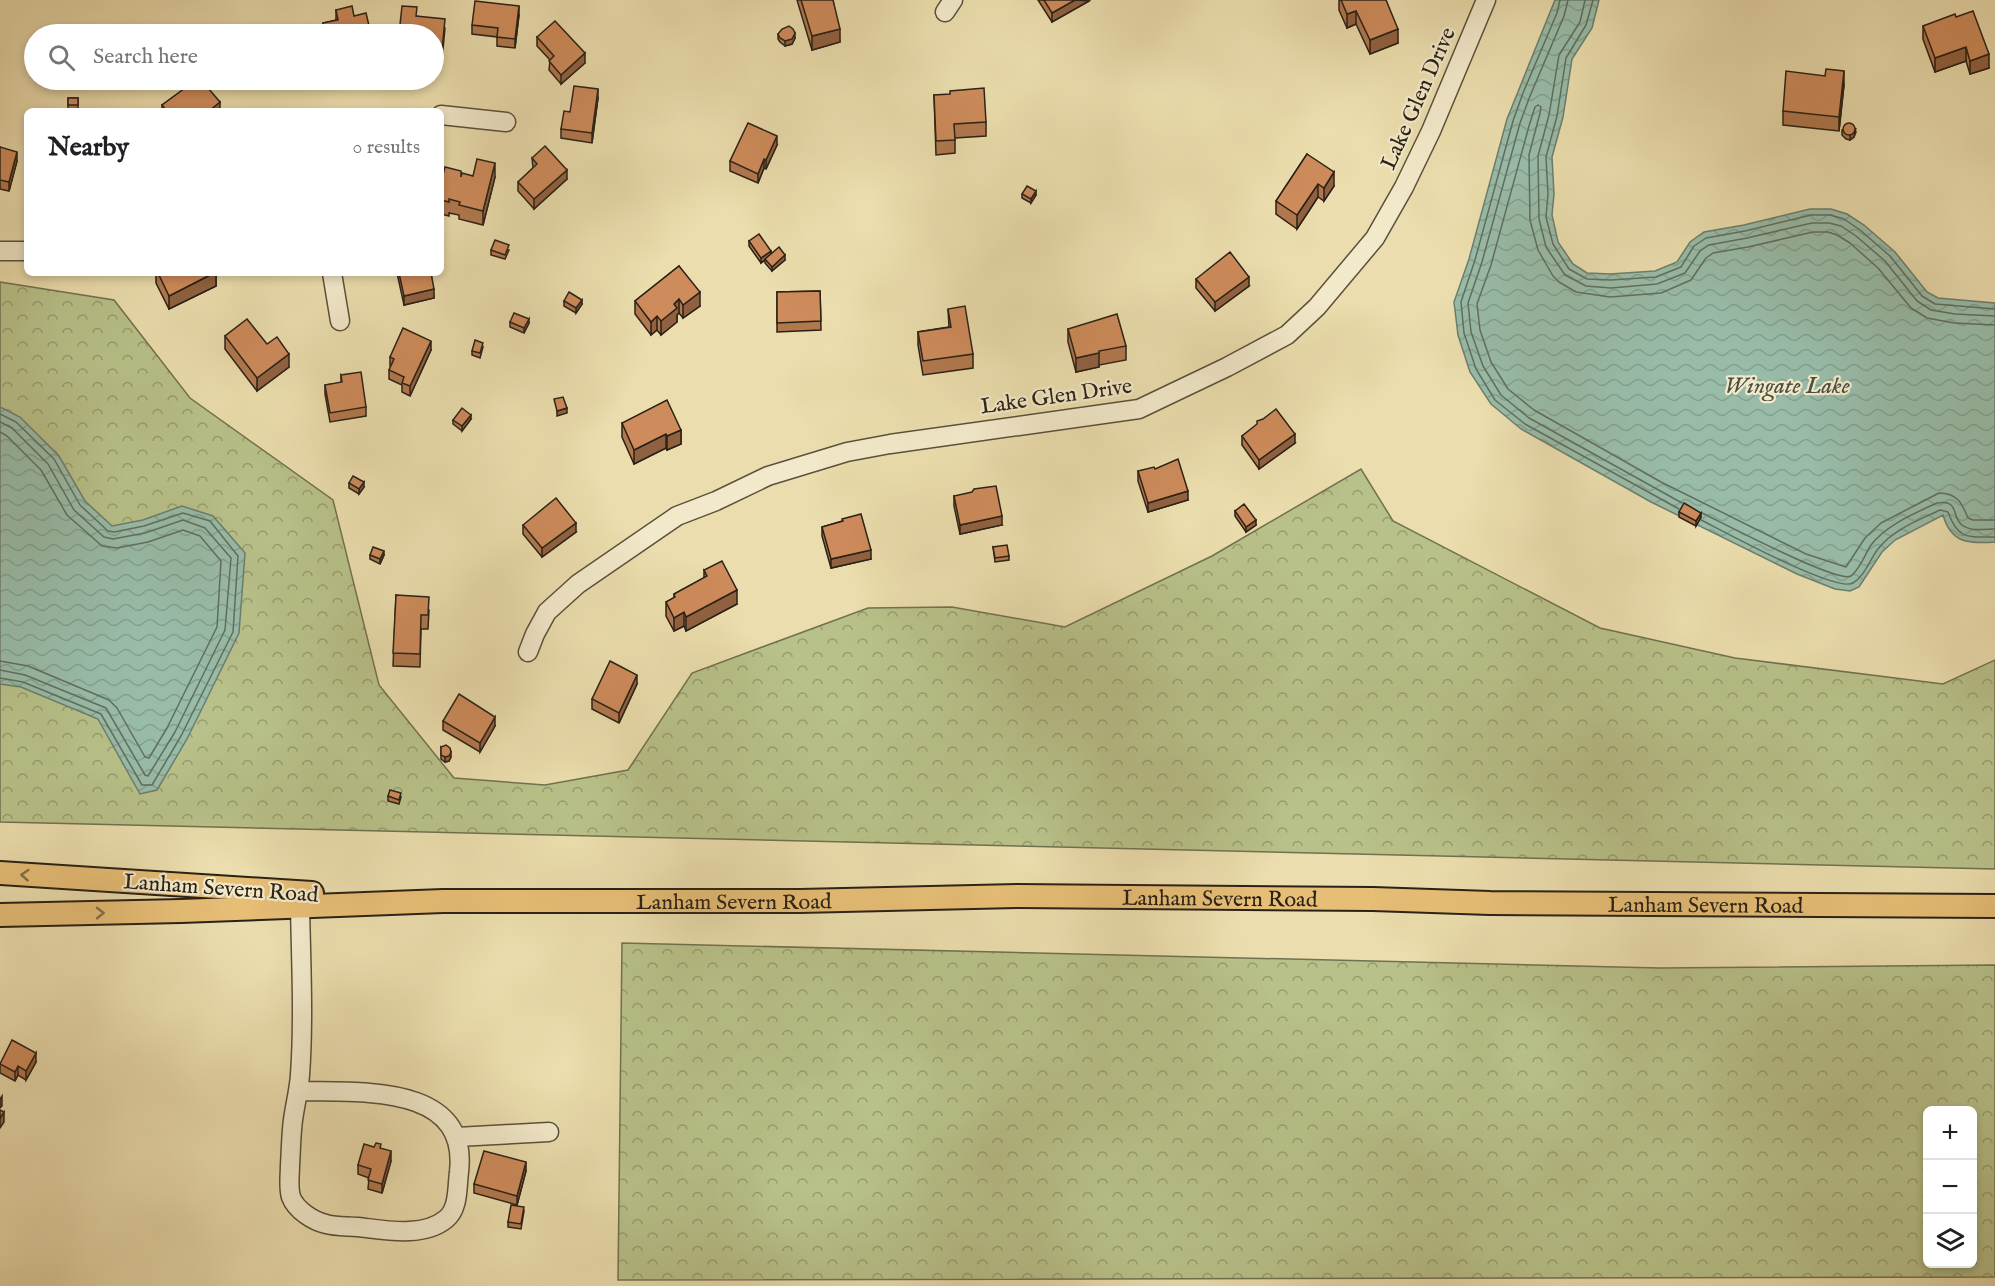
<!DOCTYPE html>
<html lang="en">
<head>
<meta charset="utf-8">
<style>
  :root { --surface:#fff; --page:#f2f2f2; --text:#202124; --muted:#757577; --line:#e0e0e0 }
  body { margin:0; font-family:"IM FELL English",serif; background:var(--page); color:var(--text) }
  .controls { position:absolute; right:18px; bottom:18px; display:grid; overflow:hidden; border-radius:9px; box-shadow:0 3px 9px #0003 }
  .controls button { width:54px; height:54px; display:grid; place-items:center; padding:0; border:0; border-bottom:2px solid var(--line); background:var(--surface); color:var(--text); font:30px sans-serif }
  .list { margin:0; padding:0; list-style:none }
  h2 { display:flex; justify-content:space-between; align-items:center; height:78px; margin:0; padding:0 24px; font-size:26px }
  h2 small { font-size:20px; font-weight:400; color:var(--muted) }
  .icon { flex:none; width:33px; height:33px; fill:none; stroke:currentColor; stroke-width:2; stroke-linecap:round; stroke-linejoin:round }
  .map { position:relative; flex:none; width:1995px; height:1286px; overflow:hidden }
  .search { position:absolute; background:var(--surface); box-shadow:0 3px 9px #0003; left:24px; top:24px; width:420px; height:66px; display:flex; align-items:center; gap:15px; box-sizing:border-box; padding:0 21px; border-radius:33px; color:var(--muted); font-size:22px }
  .panel { position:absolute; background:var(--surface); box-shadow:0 3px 9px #0003; left:24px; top:108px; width:420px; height:168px; border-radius:9px }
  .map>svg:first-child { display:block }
</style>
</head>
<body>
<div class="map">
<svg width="1995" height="1286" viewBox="0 0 1995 1286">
  <defs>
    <pattern id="forest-crowns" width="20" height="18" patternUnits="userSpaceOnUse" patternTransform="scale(1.5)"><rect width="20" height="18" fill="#b8c189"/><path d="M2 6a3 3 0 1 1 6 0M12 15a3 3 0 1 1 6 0" fill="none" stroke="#969c6f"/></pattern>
    <pattern id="water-waves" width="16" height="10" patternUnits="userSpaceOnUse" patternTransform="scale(1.5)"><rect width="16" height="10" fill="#98bca8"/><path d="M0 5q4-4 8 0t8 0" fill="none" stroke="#83a190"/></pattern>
  </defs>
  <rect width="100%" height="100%" fill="#ebddad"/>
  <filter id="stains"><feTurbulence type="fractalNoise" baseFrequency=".00333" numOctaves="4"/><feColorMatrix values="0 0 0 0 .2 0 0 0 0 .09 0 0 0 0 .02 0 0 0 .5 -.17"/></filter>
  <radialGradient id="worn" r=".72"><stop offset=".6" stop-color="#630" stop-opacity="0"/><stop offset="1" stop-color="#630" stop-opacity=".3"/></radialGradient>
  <g fill="url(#forest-crowns)" stroke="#717150" stroke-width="1.5" fill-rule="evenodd">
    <path d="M0,282L114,300L190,398L333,500L379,685L454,778L545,785L628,770L692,673L868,608L952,607L1065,627L1212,556L1361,469L1393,521L1600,628L1735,658L1943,684L1995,660V869L0,822Z"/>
    <path d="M622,943L1659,968L1995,965V1277L618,1280ZM1928,1110H1972V1264H1928Z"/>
  </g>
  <g fill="url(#water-waves)" stroke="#6c7e6e" stroke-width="1.5">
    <path d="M1555,0H1599L1592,28L1572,59L1563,117L1552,157L1554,194L1552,215L1558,242L1573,264L1587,273L1610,274L1655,271L1677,262L1690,242L1704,232L1744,225L1810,209H1831L1847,214L1864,225L1895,252L1927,292L1938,298L1995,303V542C1968,544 1951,543 1943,515L1895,540L1882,552L1859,587L1850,591L1835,589L1797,574L1651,502L1521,429L1491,404L1470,372L1458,335L1454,302L1469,259L1507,119Z"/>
    <path d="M0,407L20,417L59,456L85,501L112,526L143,520L182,506L213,516L245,553L239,633L187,739L157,790L140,794L98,719L21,687L0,684Z"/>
  </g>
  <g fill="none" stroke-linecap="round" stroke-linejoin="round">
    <g stroke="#616e5f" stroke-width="1.5">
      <path d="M1560,0L1557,13L1523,93L1513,121L1475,260L1461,302L1464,333L1476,369L1495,400L1525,424L1679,509"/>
      <path d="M1568,0L1564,16L1530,96L1520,123L1482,262L1468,303L1471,332L1483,366L1501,395L1529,418L1682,503"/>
      <path d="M1585,0L1580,22L1559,55L1549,115L1538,156L1539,219L1546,247L1565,275L1586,286L1611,288L1657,284L1685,273L1700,251L1709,245L1747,238L1812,223H1829L1841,226L1856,236L1885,261L1917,301L1931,310L1955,314L1995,316"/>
      <path d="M1593,0L1586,25L1566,58L1557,116L1546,157L1548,194L1546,217L1553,244L1569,269L1587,279L1611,280L1656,277L1681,267L1694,246L1706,238L1745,231L1811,215H1830L1844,219L1860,230L1890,256L1922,296L1935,304L1995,309"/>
      <path d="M1995,325L1954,323L1927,318L1911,308L1878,268L1850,243L1837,235L1828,232H1813L1748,247L1713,253L1706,258L1691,280L1661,293L1610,297L1576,292L1559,282L1553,276L1538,250L1530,220L1529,155L1540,113L1541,107L1538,105L1535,107L1529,126L1491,265L1477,304L1480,330L1491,362L1508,389L1534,410L1661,482L1806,554L1846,567L1865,538L1881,523L1939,493C1958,493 1962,504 1968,518L1973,520H1995"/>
      <path d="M0,414L16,422L54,459L80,505L108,531L114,532L144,526L183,513L210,521L238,556L233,632L181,736L152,785H142L101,714L23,682L0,678"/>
      <path d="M0,422L12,428L48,464L74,510L104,537L113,539L145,533L183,520L205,528L231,558L225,630L175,732L148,776L145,775L106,708L25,675L0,670"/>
      <path d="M0,432L7,436L41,470L67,515L102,546L117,548L148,542L183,530L200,536L221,561L217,627L167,728L149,758L145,757L117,708L109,700L28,666L0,661"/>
      <path d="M1702,513C1721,522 1838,584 1851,576C1860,569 1865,554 1871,545C1886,525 1915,513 1937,503C1960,499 1951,517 1962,525C1971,532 1985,529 1995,529"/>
      <path d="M1701,520C1723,531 1836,593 1853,583C1865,576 1870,559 1878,549C1892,530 1919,520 1940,510L1948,512C1958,540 1968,537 1995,537"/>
    </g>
    <g stroke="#5a503c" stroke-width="21">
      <g id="minor">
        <path d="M945,12L953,0"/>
        <path d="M441,115L506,122"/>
        <path d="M0,251H27"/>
        <path d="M332,273L340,321"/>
        <path d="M528,652L535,634L547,612L578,584L677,516L716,501L768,476L847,452L890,444L1139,409L1227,367L1287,335L1317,307L1375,238L1404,187L1431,131L1486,0"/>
        <path d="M298,1091C358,1093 469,1082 459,1172C457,1186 459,1209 446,1219C423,1238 385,1230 358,1227C348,1226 336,1227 326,1224C313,1221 296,1210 291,1197C288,1187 290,1175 290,1165C291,1150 291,1135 293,1120C295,1105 299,1090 300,1075C304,1019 301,962 300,906"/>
        <path d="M457,1137L549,1132"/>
      </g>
    </g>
    <g stroke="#2a2116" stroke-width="26">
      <g id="major">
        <path d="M0,873L312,893"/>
        <path id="s1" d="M0,915L181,911L443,901H800L1017,896L1373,899L1490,903L1995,906"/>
      </g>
    </g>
    <use href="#minor" stroke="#f2e9ca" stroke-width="18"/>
    <use href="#major" stroke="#e6be76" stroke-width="22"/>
  </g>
  <g fill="#b1784e" stroke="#2a2116" stroke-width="1.5">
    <path d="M797,0H833L840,42L812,50Z"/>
    <path d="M1038,0H1089V1L1052,22Z"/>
    <path d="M1339,0H1386L1398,43L1370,54L1356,24L1347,28L1339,10Z"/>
    <path d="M336,10L354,16L371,34H324L323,23L336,20Z"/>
    <path d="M519,15L515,48L497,46V37L472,34V25Z"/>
    <path d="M417,16L445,28L442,59L434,58V34Z"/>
    <path d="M1956,17L1989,68L1970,74L1966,61L1935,72L1923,39V26Z"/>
    <path d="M778,34L795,38L792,44L785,46L780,42L778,39Z"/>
    <path d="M537,37L585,63L561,84L549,70L550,60L537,46Z"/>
    <path d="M1844,85L1839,131L1783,125V111Z"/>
    <path d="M934,95L986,122V136L955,138V153L936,155Z"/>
    <path d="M68,98H78V109L68,110Z"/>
    <path d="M598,98L592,143L561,138V129L570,112Z"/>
    <path d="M162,105L220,111H162Z"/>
    <path d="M1842,130L1856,132L1854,137L1850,140L1846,139L1842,135Z"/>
    <path d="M777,145L766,169L764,168L758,183L730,171V161Z"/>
    <path d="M0,147L17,161L9,191L0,189Z"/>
    <path d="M1307,154L1334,186L1324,201L1318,197L1297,229L1276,214V201Z"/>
    <path d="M532,158L567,179L534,209L518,191V182L533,168Z"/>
    <path d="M473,176L495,177L483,225L459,219V215L449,213V216L441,214V182L461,177Z"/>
    <path d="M1022,194L1036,195L1031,203L1022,198Z"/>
    <path d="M749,241L771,253L785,260L772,271L765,263V260L761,263L749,246Z"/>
    <path d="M491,250H509L505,259L491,255Z"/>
    <path d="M679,266L700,306L683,318L679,313L677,315V322L661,335L657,330L651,335L635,314V301Z"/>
    <path d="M156,273H216V286L169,309L156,283Z"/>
    <path d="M397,273H431L434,298L404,305Z"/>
    <path d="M1196,279L1249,286L1215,311L1196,288Z"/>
    <path d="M820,291L821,330L777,332V292Z"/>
    <path d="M564,301L582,304L576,313L564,306Z"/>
    <path d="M948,309L973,354V368L923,375L918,345V332L949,327Z"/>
    <path d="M510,322L529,323L524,333L510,327Z"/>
    <path d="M1068,329L1126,346V360L1099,365V367L1076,372L1068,342Z"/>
    <path d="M225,336L267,344L289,367L257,391L225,349Z"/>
    <path d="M483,347L480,358L472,355V351Z"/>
    <path d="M431,350L410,396L402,392V385L389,379V370L391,367L390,366V357Z"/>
    <path d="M341,375L366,407V416L330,422L325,394V385L341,383Z"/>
    <path d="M471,419L462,431L453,424V420Z"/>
    <path d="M622,423L681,430V444L667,450L666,448L634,464L622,437Z"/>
    <path d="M1242,436L1295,443L1259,469L1242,445Z"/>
    <path d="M1155,469L1188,500L1148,512L1138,481V471Z"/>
    <path d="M349,483L364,487L359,494L349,488Z"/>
    <path d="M954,496L1002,525L960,534L954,506Z"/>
    <path d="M1235,511L1256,525L1246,532L1235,516Z"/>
    <path d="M1679,512L1701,517L1696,526L1679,517Z"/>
    <path d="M842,521L871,559L831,568L822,536V527Z"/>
    <path d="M523,525L576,532L542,557L523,534Z"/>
    <path d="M993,547L1009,556V560L995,562Z"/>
    <path d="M370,555H384L380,564L370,559Z"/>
    <path d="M704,570L737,604L686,631L684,626L674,631L666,616V602L674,598V594L704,578Z"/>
    <path d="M396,595L429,610L428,629H421L420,667L393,666Z"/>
    <path d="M637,684L619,723L592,709V699Z"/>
    <path d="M443,721L495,726L480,752L443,730Z"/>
    <path d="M441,747L451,757L449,761L445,762L441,759Z"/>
    <path d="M388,796L401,797L399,804L388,801Z"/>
    <path d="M36,1062L26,1080L18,1075L15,1081L0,1073V1063Z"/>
    <path d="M381,1149L391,1161L382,1193L368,1189L369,1178L358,1174V1165Z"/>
    <path d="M526,1171L517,1205L474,1193V1184Z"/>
    <path d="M524,1211L521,1229L508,1227V1222Z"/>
  </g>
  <g fill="#906140" stroke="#2a2116" stroke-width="1.5">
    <path d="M1075,0L1089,1L1052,22V13Z"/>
    <path d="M519,6V15L515,48V39Z"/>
    <path d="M1356,11V24L1347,28V14Z"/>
    <path d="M840,29V42L812,50V36Z"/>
    <path d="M1398,29V43L1370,54V40Z"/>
    <path d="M795,33V38L792,44L785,46V41Z"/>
    <path d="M1966,47V61L1935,72V58Z"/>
    <path d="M585,53V63L561,84V75Z"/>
    <path d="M1989,54V68L1970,74V61Z"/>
    <path d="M1844,71V85L1839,131V117Z"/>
    <path d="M598,89V98L592,143V133Z"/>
    <path d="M220,102V111H209Z"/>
    <path d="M1856,128L1854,137L1850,140V135Z"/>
    <path d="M777,136V145L766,169V160Z"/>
    <path d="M17,152V161L9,191V182Z"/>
    <path d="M764,159V168L758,183V174Z"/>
    <path d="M495,163V177L483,225V211Z"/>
    <path d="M567,170V179L534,209V199Z"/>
    <path d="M1334,172V186L1324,201V188Z"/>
    <path d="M1318,184V197L1297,229V215Z"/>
    <path d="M1036,191V195L1031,203V199Z"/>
    <path d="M771,251V255L761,263V258Z"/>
    <path d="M785,255V260L772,271V267Z"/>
    <path d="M214,273H216V286L169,309V296Z"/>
    <path d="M1249,277V286L1215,311V302Z"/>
    <path d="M434,289V298L404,305V296Z"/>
    <path d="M700,292V306L683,318V305Z"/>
    <path d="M679,299V313L677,315V322L661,335V321L674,304Z"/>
    <path d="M582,300V304L576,313V308Z"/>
    <path d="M657,316V330L651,335V322Z"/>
    <path d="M529,319V323L524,333V328Z"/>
    <path d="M431,341V350L410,396V386Z"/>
    <path d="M1099,353V367L1076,372V358Z"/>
    <path d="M289,354V367L257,391V378Z"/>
    <path d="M567,408V413L557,416V411Z"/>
    <path d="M471,415V419L462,431V426Z"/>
    <path d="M681,430V444L667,450V436Z"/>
    <path d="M666,434V448L634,464V450Z"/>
    <path d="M1295,434V443L1259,469V460Z"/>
    <path d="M364,482V487L359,494V489Z"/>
    <path d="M1188,491V500L1148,512V503Z"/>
    <path d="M1701,513V517L1696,526V521Z"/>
    <path d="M1002,516V525L960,534V525Z"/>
    <path d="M1256,520V525L1246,532V527Z"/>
    <path d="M576,523V532L542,557V548Z"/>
    <path d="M871,550V559L831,568V559Z"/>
    <path d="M384,551V555L380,564V559Z"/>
    <path d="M737,590V604L686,631V617Z"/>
    <path d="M684,612V626L674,631V618Z"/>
    <path d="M637,675V684L619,723V713Z"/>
    <path d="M495,717V726L480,752V743Z"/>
    <path d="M451,752V757L449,761L445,762V757Z"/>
    <path d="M36,1053V1062L26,1080V1071Z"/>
    <path d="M18,1066V1075L15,1081V1072Z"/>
    <path d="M2,1096V1106L0,1108V1099Z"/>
    <path d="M4,1112V1122L0,1128V1118Z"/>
    <path d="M391,1151V1161L382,1193V1184Z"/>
    <path d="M526,1162V1171L517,1205V1196Z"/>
  </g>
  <g fill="#ce8b5b" stroke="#2a2116" stroke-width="1.5">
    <path d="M801,0H833L840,29L812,36Z"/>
    <path d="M1044,0H1075L1052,13Z"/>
    <path d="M1341,0H1386L1398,29L1370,40L1356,11L1347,14Z"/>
    <path d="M475,1L519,6L515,39L497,37L498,28L472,25Z"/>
    <path d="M352,6L354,16L366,13L371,34H326L323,23L338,20L336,10Z"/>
    <path d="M402,6L417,7L416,16L445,19L442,50L434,49V34H399Z"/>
    <path d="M1973,11L1989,54L1970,61L1966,47L1935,58L1923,26L1955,14L1956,17Z"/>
    <path d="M555,21L585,53L561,75L549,61L554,56L537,37Z"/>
    <path d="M789,26L793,29L795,33L792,39L785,41L780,38L778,34L782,29Z"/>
    <path d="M1826,69L1844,71L1839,117L1783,111L1786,71L1825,76Z"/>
    <path d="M196,80H201L220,102L209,111H167L162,105Z"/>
    <path d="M574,86L598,89L592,133L561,129L564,111L570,112Z"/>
    <path d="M984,88L986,122L954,124L955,140L936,141L934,95L950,94V91Z"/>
    <rect x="68" y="98" width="10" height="7"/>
    <circle cx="1849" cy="129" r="6"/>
    <path d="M748,123L777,136L766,160L764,159L758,174L730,161Z"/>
    <path d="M545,146L567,170L534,199L518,182L537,164L532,158Z"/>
    <path d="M0,147L17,152L9,182L0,180Z"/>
    <path d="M1307,154L1334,172L1324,188L1318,184L1297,215L1276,201Z"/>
    <path d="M477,159L495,163L483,211L459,205L460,202L449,199V202L441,200V182L445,167L461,171V177L462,173L473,176Z"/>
    <path d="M1027,186L1036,191L1031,199L1022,194Z"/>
    <path d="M759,234L771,251L761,258L749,241Z"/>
    <path d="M495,240L509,245L505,255L491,250Z"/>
    <path d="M779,247L785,255L772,267L765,259Z"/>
    <path d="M1230,252L1249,277L1215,302L1196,279Z"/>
    <path d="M679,266L700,292L683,305L679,299L674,304L677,308L661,321L657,316L651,322L635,301Z"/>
    <path d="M158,273H214L169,296Z"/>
    <path d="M399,273H431L434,289L404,296Z"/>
    <path d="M820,291L821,321L777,323V292Z"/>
    <path d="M569,292L582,300L576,308L564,301Z"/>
    <path d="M965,306L973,354L923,361L918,332L951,327L948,309Z"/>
    <path d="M514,313L529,319L524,328L510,322Z"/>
    <path d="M1117,314L1126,346L1099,351V353L1076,358L1068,329Z"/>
    <path d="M247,319L267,344L277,337L289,354L257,378L225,336Z"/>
    <path d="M403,328L431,341L410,386L402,383L404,377L389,370L394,359L390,357Z"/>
    <path d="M475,340L483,343L480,353L472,351Z"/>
    <path d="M361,372L366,407L330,413L325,385L342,382L341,375Z"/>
    <path d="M563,397L567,408L557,411L554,399Z"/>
    <path d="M667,400L681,430L667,436L666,434L634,450L622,423Z"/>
    <path d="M462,408L471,415L462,426L453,420Z"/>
    <path d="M1276,409L1295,434L1259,460L1242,436L1257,424V421L1263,419Z"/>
    <path d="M1178,459L1188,491L1148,503L1138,471L1154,467L1155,469Z"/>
    <path d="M353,476L364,482L359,489L349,483Z"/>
    <path d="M996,486L1002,516L960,525L954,496L972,492L974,489Z"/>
    <path d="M556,498L576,523L542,548L523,525Z"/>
    <path d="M1684,503L1701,513L1696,521L1679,512Z"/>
    <path d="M1244,504L1256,520L1246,527L1235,511Z"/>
    <path d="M861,514L871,550L831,559L822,527L843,521L842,519Z"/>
    <path d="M1007,545L1009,556L995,558L993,547Z"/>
    <path d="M373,547L384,551L380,559L370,555Z"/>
    <path d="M722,561L737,590L686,617L684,612L674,618L666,602L675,597L674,594L707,576L704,570Z"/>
    <path d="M396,595L429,597L428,615H421L420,654L393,653Z"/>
    <path d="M610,661L637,675L619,713L592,699Z"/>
    <path d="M459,694L495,717L480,743L443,721Z"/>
    <path d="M446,745L450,748L451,752L449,756L445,757L441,755V747Z"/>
    <path d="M390,790L401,793L399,800L388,796Z"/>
    <path d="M12,1040L36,1053L26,1071L18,1066L15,1072L0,1064Z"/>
    <path d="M0,1110L4,1112L0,1118Z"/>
    <path d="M376,1143L381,1144L380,1148L391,1151L382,1184L368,1180L371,1169L358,1165L364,1144L374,1147Z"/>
    <path d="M484,1151L526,1162L517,1196L474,1184Z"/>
    <path d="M511,1205L524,1207L521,1224L508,1222Z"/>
  </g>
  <defs><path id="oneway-chevron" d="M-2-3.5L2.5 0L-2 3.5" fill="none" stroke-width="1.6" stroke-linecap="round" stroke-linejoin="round" transform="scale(1.5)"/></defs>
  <g stroke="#887046">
    <use href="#oneway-chevron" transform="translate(25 875) rotate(-176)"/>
    <use href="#oneway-chevron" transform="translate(100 913) rotate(-1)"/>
  </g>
  <g text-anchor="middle" stroke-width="4.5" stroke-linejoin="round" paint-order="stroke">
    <g font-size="22" fill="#2a2116" stroke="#f2e9ca">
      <text transform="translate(1417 98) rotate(-66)" y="8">Lake Glen Drive</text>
      <text transform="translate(1056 395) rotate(-8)" y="8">Lake Glen Drive</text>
      <text transform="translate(221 887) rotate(4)" y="8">Lanham Severn Road</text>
      <text dy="8" stroke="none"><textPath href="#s1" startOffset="1220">Lanham Severn Road</textPath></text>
      <text dy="8" stroke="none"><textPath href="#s1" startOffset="734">Lanham Severn Road</textPath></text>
      <text dy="8" stroke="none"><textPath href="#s1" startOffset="1706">Lanham Severn Road</textPath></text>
    </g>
    <g font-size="24" font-style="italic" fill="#4b5042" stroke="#f2e9ca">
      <text x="1787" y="393">Wingate Lake</text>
    </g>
  </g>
  <rect width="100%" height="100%" filter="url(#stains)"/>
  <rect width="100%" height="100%" fill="url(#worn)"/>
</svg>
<div class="controls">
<button>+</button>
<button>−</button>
<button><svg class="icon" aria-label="layers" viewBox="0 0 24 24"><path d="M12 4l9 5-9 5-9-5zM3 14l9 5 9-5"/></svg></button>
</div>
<div class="search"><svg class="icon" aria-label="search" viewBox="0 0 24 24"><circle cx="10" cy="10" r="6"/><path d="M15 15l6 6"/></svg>Search here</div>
<section class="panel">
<h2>Nearby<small>0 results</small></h2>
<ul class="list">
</ul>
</section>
</div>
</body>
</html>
